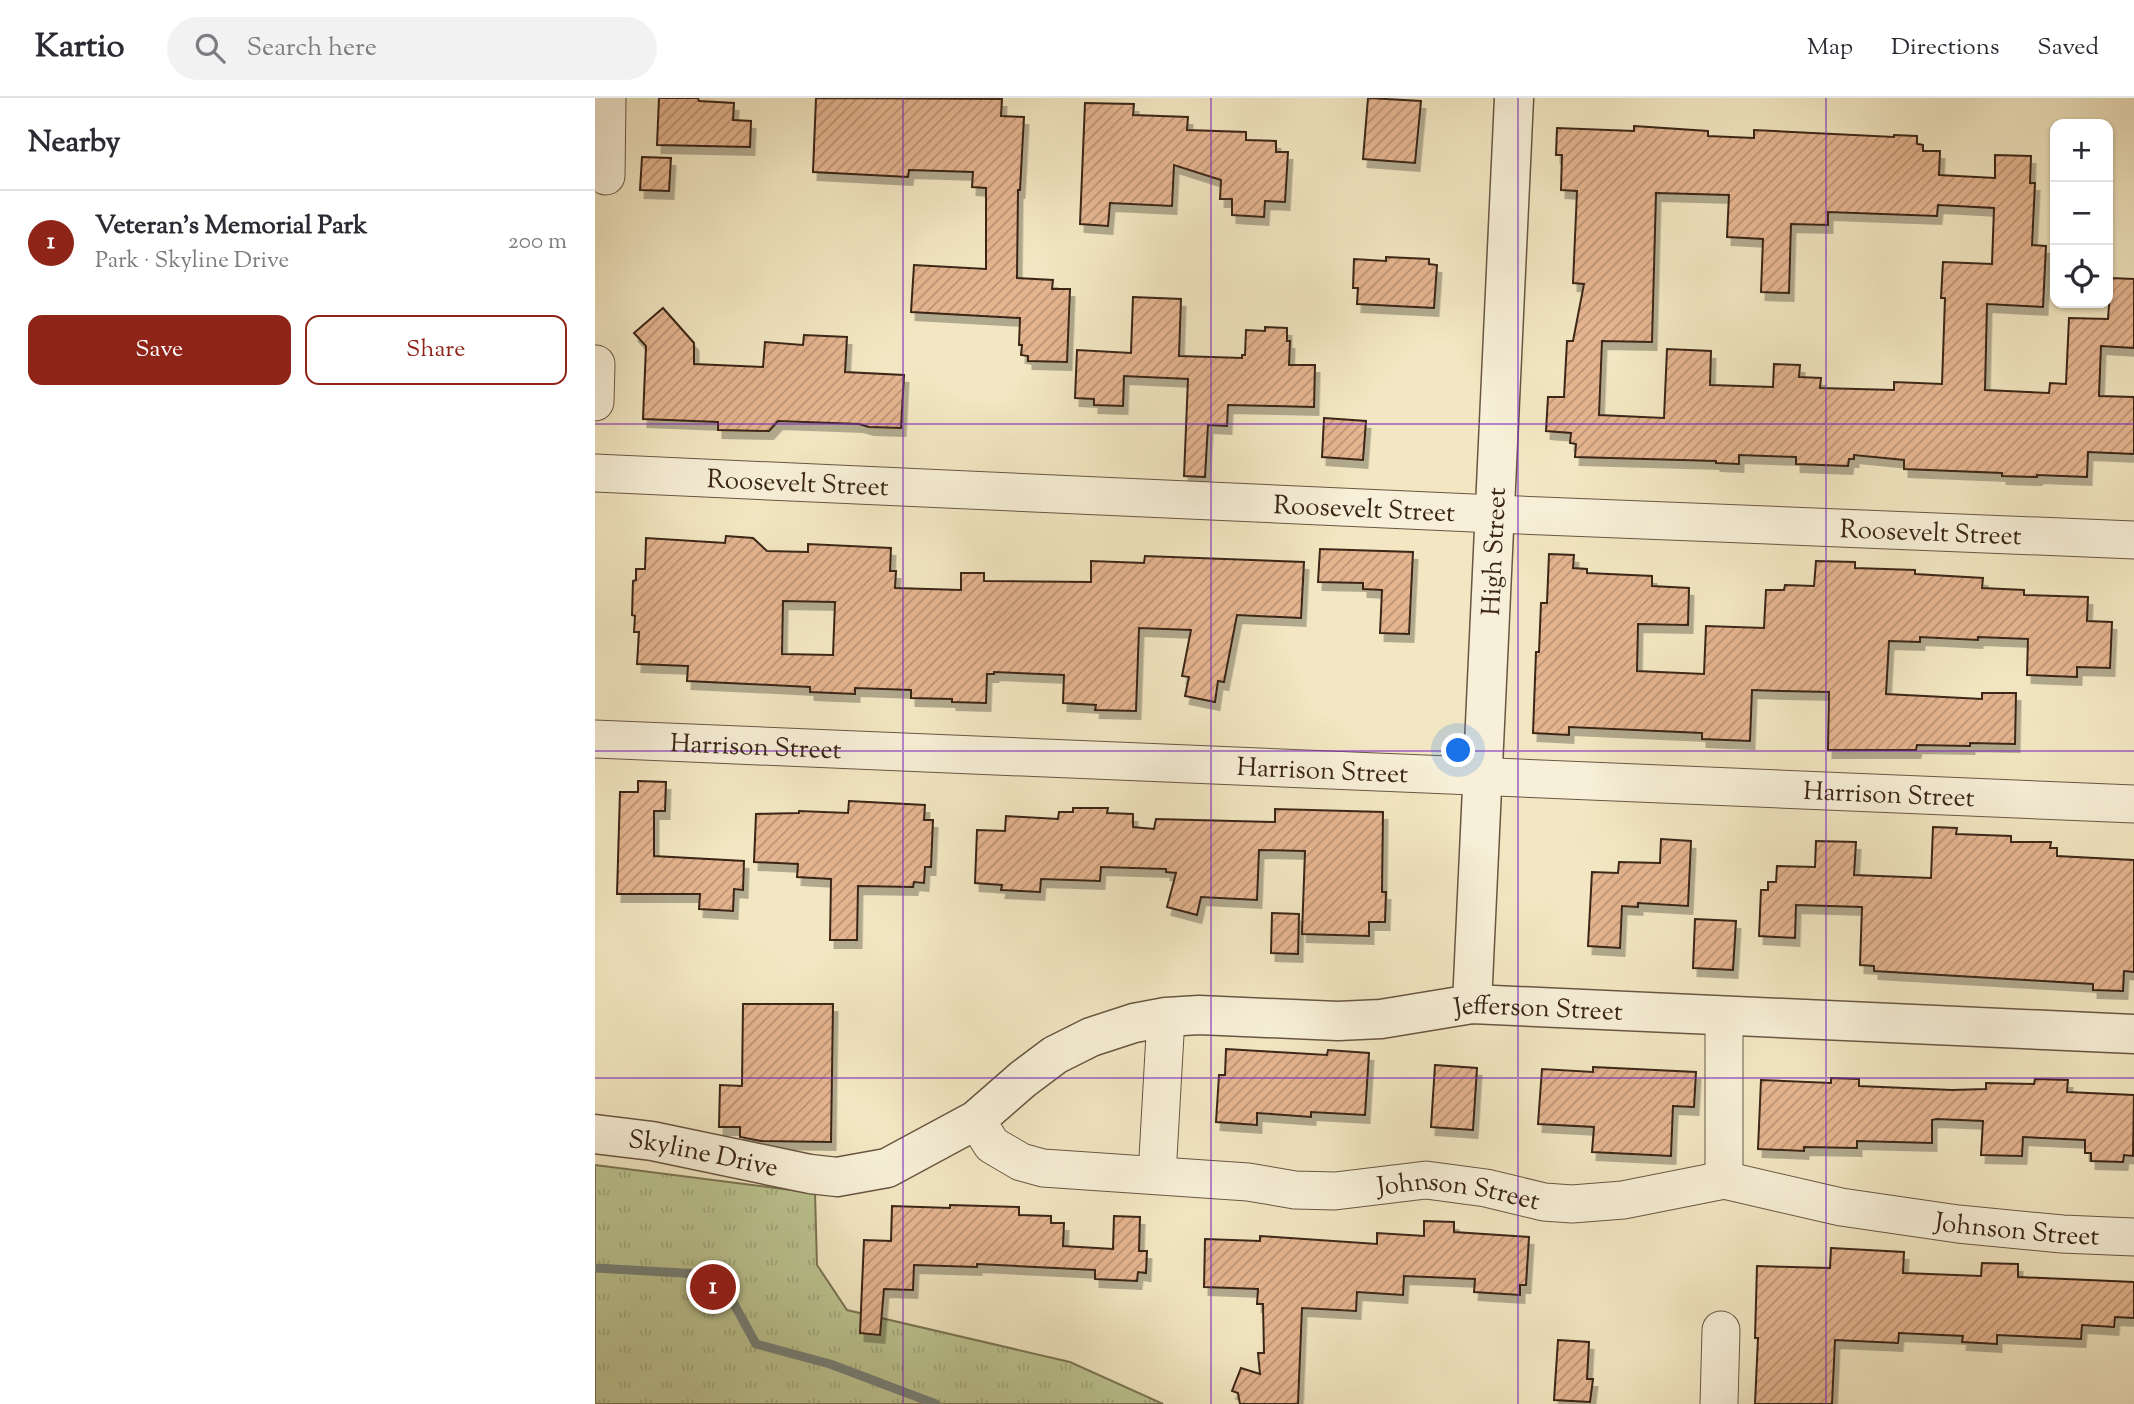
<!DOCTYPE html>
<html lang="en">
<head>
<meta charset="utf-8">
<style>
  :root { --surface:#fff; --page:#f2f2f3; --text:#2b2b33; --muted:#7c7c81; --line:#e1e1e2; --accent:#8f2418 }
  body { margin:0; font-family:"Sorts Mill Goudy",serif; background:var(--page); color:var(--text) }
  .controls { position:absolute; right:21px; top:21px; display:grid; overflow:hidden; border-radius:14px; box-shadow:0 2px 5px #0004 }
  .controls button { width:63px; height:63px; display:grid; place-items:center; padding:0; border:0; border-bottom:2px solid var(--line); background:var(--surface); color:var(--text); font:35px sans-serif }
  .you { position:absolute; left:864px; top:653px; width:24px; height:24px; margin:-18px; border:5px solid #fff; border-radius:50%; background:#1a73e8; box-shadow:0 0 0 10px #1a73e833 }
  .badge { display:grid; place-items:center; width:46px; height:46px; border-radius:50%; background:var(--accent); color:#fff; font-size:23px; font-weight:700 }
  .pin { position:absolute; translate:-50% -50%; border:4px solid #fff; box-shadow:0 2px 7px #0006 }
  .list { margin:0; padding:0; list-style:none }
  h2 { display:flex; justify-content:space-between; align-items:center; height:91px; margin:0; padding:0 28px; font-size:30px }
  h2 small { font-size:23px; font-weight:400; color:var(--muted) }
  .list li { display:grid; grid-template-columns:46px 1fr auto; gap:21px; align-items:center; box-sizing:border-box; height:105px; padding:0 28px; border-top:2px solid var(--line) }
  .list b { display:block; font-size:26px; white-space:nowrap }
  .list p { margin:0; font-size:23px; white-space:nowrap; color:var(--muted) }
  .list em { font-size:23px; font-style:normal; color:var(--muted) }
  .actions { display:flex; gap:14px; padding:21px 28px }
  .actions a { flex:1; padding:16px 0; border:2px solid var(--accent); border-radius:14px; text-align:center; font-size:24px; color:var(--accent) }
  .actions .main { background:var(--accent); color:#fff }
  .icon { flex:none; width:38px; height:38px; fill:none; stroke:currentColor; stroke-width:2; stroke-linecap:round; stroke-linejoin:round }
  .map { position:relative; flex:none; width:1539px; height:1306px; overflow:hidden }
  header { display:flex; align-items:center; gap:42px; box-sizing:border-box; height:98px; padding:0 35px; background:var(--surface); border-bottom:2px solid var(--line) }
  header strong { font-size:33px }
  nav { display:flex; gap:38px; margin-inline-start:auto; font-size:24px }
  .search { width:490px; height:63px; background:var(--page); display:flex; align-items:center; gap:18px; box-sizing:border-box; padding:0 24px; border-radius:38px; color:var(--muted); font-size:26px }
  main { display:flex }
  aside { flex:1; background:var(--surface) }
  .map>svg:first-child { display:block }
</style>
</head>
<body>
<header>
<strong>Kartio</strong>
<div class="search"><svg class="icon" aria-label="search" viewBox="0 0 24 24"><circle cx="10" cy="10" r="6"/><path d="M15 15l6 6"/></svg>Search here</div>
<nav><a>Map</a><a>Directions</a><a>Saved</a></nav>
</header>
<main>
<aside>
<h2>Nearby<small></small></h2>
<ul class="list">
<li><span class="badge">1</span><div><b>Veteran's Memorial Park</b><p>Park · Skyline Drive</p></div><em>200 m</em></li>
</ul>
<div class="actions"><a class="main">Save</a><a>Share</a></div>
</aside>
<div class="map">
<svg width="1539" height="1306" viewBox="0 0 1539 1306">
  <defs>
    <pattern id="park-tufts" width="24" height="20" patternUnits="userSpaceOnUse" patternTransform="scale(1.75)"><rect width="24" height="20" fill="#bcc592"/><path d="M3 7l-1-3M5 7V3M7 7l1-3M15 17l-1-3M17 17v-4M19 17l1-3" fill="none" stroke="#a2a97d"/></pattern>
    <pattern id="building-hatch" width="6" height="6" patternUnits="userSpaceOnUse" patternTransform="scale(1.75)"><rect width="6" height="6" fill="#e5b590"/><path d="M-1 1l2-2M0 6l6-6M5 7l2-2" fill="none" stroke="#bb9375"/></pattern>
    <filter id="shadow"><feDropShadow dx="4.5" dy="8" stdDeviation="0" flood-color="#0004"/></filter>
  </defs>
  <rect width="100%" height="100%" fill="#f2e7c2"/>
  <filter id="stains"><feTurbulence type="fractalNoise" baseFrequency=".00286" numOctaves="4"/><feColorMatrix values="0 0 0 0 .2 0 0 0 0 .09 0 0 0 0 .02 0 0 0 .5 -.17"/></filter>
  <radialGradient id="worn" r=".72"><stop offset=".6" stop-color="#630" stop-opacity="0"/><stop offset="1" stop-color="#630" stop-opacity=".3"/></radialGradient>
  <path fill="url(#park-tufts)" stroke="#7c7555" stroke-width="2" d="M0,1067L220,1095L222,1167L252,1212L475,1264L568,1306H0Z"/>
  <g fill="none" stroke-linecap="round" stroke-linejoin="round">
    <path stroke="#768179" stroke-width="9" d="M0,1170L123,1177L161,1246L235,1266L341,1306"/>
  </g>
  <g fill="url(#building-hatch)" stroke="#3b2518" stroke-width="2" fill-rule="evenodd" filter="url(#shadow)">
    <path d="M64,0H103L104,3L139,5L138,22L156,23L155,49L62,47Z"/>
    <path d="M221,0L407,1L406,18L429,19L425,92H423L422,180L458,182L457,191H475L472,264L433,263V258L426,257L427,247H424L425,220L316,214L319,167L391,171V90L377,89L378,74L314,72L313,79L218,74Z"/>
    <path d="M773,0L826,3L820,65L768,61Z"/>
    <path d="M490,5L539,6L538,17L593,19L592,32L651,34V42L681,43V54H693L690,104L670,103L669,119L637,117V101H625L626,82L579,67L577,108L515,105L513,128L485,126Z"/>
    <path d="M1039,28L1113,33V38L1159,40V32L1299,39V37L1322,38V46L1328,47V53H1345L1344,77L1400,80V57L1436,58L1435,85H1440L1437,147L1451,148L1448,209L1392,206L1390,292L1454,295L1455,285L1471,286L1474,220L1513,221L1516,180L1539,181V250L1506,248L1504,298L1539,299V356L1493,354L1492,379L1442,377V379L1407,378V375L1309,371V362L1259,357V361H1254L1253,368L1201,366V359L1144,357V366L1121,365V363L980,359L981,346L975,345L976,335L951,333L953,299H969L972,243H978L989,186L978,185L982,93L966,92L967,57H961L962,30L1039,33ZM1061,95L1134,97L1132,139L1168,141L1166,194L1194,195L1196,126L1233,127V114L1342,118L1343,107L1399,110L1397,166L1348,164L1346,200H1350L1347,286L1299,284V292L1225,290L1226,280L1204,279L1205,267L1179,266L1178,289L1115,287L1116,253L1072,251L1069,320L1004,317L1007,243L1057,244Z"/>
    <path d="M47,59L76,60L74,93L45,92Z"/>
    <path d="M791,159L834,161V166L842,167L839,210L762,206L763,190H758L759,161L791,163Z"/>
    <path d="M538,199L586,201L584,258L647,260V257H650L651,232L670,233V229L692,230V243H695L694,267H720L719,309L633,307L632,328L613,327L610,379L589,378L593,281L529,278L528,308L499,307V301L480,300L482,252L536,255Z"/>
    <path d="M68,210L99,245V266L168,269L170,244L208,247L209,237L252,239L250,274L309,277L306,330L274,329L264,326L183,323L174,333L123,332V324L48,321L51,248L39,235Z"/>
    <path d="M729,320L771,323L768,362L727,359Z"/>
    <path d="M131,438L158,440L172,453L213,454V446L296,450L295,473H301L300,490L366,492V475H389V483L496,484V463L549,465L550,458L709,464L706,520L642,517L629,584L623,583L620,604L590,598L594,579L587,578L596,532L544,530L541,613L500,612L501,607L468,605L469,577L399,574V576H392L391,605L357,604V601L316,600V592L260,590V596L215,594V589L92,583L93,568L42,566L44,534H39L40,518L37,517L38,483L41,482V471H50L51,440L130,445ZM188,503L240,504L238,557L187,556Z"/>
    <path d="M725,451L818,454L814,536L785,535L787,492L768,491V485L723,484Z"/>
    <path d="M954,456L979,457L978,470L992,471V475L1057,478V488L1094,490L1093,527L1043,526L1042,573L1109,576L1111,528L1169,530L1171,492H1189L1190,487L1219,488L1221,463L1260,464V470L1320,472V476L1388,480L1387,490L1429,492V497L1493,499L1492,523L1517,524L1515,570L1482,569V579L1432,577L1433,541L1383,539V542L1325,539V544L1294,543L1291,596L1387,601V595H1421L1420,646L1375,645V648L1322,647L1321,652H1233L1234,594L1188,593L1157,592L1155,643L1107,641V635L974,629V637L938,635L941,554H944L946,505H952Z"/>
    <path d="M43,683L71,684L70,713H59V758L149,763L148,792L139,791L138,813L104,811L105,796H22L25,694H43Z"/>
    <path d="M254,703L330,707L329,722H338L336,769H330L329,785L319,784L318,789L263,788L262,842H235L236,781L202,779L203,766L159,764L161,716L204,715V713L253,715Z"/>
    <path d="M478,710H513L512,715L538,716V729L559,731L561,721L680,724V711L788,714L787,794H791L790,824H774V838L707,836L710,753L664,752L662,802L606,799L602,817L572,809L581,775L571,774V771L506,769L505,783L446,781L445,794L406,792L407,787L380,785L382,732L410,733L411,718L463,721L464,714H478Z"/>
    <path d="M1338,729L1362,730L1361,736L1416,738V744H1456L1455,750H1462V758L1539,762V874L1529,873L1528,893L1498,892V886L1279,873V868L1265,867L1267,809L1201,807L1200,840L1164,838L1166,792H1173V784H1181L1182,768L1220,769L1221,743L1261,744L1259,777L1336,780Z"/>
    <path d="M1066,741L1096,743L1093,808L1043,805V809L1027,808L1025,850L993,848L997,774L1023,775L1024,764L1065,765Z"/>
    <path d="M677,815L704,816L703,856L676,855Z"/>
    <path d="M1100,821L1141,823L1138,872L1098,870Z"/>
    <path d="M148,906H238L236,1044L166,1043L145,1039V1029H124L125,987L147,988Z"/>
    <path d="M631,951L732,957L733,952L774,955L770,1017L716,1014V1019L662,1015V1027L621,1024L624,977H630Z"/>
    <path d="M840,967L882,970L878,1032L836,1029Z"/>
    <path d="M998,969L1101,974L1099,1009L1078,1008L1076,1058L997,1054L999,1029L943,1026L947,971L998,974Z"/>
    <path d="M1236,980L1264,981V988L1357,992L1391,991V985L1439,986L1440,981L1473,982L1472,994L1539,997L1538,1058L1529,1057L1528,1064L1496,1063V1055H1490V1042L1428,1039L1427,1058L1386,1057L1388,1023L1341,1021L1337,1022V1045L1262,1043V1050L1209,1049V1053L1163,1051L1166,982L1236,985Z"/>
    <path d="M355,1107L424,1109V1117L456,1118V1125H469L468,1148L518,1151L519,1118L545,1119L544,1153H552L551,1175L543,1174L542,1183L500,1181V1172L382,1166V1169L319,1167L318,1192L289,1191L285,1237L265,1235L269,1142L296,1143L297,1108L355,1110Z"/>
    <path d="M829,1123L859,1124V1134L934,1139L931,1187H925V1197L879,1194L880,1181L809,1178L808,1197L762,1194L761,1213L707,1210L703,1306H645L643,1295L637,1293L646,1270L665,1276L663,1255H669L668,1206H662L663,1191L609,1189L610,1141L665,1143V1138L782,1146V1135L829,1138Z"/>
    <path d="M1236,1150L1309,1154L1308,1175L1386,1178L1387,1165L1423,1166V1179L1539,1184V1220L1520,1219L1519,1229L1487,1227L1486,1241L1402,1237V1246L1367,1244L1368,1238L1304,1235L1303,1245L1240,1242L1237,1306H1160L1163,1240H1160L1162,1168L1235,1170Z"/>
    <path d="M963,1242L994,1244L992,1281H998L995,1304L959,1302Z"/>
  </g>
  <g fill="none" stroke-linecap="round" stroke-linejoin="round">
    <g stroke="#695642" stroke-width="39">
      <g id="minor">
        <path d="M11,78L12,0"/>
        <path d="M0,304L1,266"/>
        <path id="s1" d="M0,375L900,416L1539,442"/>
        <path id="s2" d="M0,641L1539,706"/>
        <path d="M1129,918V1082"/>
        <path id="s3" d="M381,1022L397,1047L426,1064L448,1070L653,1084L700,1092L740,1093L831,1082L891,1090L949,1104L977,1106L1028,1102L1129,1082L1246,1109L1363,1126L1467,1136L1539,1139"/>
        <path d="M562,1077L571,919"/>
        <path d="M1124,1306L1126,1232"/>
      </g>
    </g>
    <g stroke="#695642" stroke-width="41">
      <g id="tertiary">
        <path id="s4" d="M877,906L919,0"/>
        <path id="s5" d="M0,1036L57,1043L215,1076L242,1079L292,1070L381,1022L428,981L460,957L496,939L539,925L571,919L604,917L743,923L786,921L877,906L1539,936"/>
      </g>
    </g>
    <use href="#minor" stroke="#f7efd7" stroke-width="37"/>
    <use href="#tertiary" stroke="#f7efd7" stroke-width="38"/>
  </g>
  <path fill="none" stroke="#7b2cbf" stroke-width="2" stroke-opacity="0.55" d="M308,0V1306M616,0V1306M923,0V1306M1231,0V1306M0,326H1539M0,653H1539M0,980H1539"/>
  <g text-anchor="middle" stroke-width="5" stroke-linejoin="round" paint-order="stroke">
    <g font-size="26" fill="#3b2518" stroke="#f7efd7">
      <text dy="9" stroke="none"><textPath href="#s1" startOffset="203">Roosevelt Street</textPath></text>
      <text dy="9" stroke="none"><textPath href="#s1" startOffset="770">Roosevelt Street</textPath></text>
      <text dy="9" stroke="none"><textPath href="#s1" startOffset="1337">Roosevelt Street</textPath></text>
      <text dy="9" stroke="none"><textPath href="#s4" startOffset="453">High Street</textPath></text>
      <text dy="9" stroke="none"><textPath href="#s2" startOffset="161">Harrison Street</textPath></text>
      <text dy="9" stroke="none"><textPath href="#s2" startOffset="728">Harrison Street</textPath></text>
      <text dy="9" stroke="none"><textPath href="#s2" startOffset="1295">Harrison Street</textPath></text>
      <text dy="9" stroke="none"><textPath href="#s5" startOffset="992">Jefferson Street</textPath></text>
      <text dy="9" stroke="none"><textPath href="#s5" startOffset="110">Skyline Drive</textPath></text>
      <text dy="9" stroke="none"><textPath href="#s3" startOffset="504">Johnson Street</textPath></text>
      <text dy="9" stroke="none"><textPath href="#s3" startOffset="1071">Johnson Street</textPath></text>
    </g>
  </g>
  <rect width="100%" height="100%" filter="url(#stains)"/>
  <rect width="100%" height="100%" fill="url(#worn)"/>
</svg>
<div class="controls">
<button>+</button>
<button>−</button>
<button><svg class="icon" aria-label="locate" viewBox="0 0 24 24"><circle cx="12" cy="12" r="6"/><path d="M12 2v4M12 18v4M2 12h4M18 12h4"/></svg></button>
</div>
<div class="you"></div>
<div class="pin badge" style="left:118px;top:1189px">1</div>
</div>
</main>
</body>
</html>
